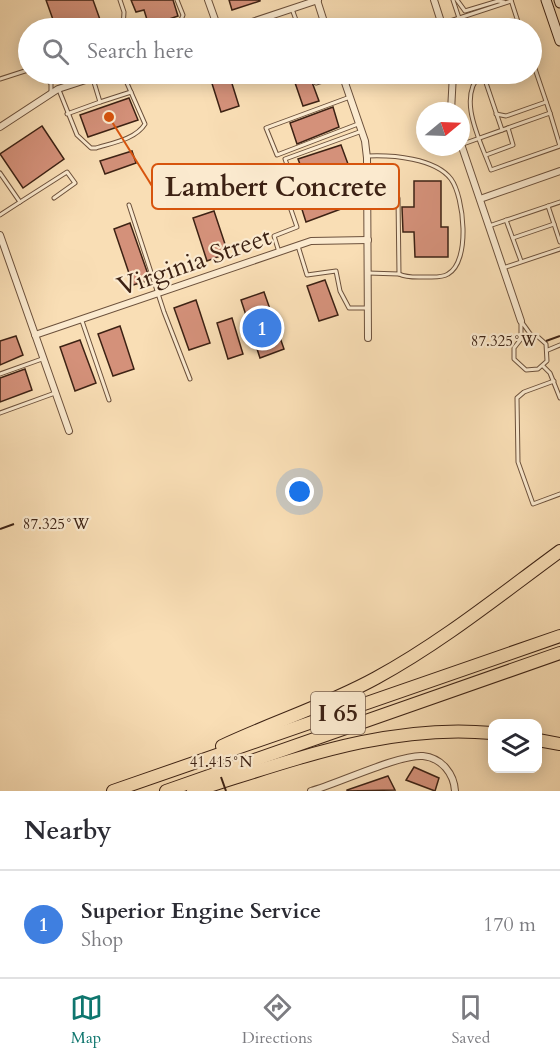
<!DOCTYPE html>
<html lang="en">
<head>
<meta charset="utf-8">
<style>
  :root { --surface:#fff; --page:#f2f2f3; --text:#2b2b33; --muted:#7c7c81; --line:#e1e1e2; --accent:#0f766e }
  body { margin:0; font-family:Cardo,serif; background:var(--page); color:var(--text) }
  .controls { position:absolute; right:18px; bottom:18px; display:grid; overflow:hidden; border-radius:12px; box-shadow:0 3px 15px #0003 }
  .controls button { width:54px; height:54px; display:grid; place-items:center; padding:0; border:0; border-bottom:2px solid var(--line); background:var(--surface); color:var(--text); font:30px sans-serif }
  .compass { position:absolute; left:416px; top:102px; width:54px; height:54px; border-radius:50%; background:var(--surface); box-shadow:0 3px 15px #0003; rotate:71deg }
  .you { position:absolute; left:300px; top:492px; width:21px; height:21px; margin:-15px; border:4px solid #fff; border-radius:50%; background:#1a73e8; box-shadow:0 0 0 9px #1a73e833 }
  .badge { display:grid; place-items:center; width:39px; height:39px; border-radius:50%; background:var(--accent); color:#fff; font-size:20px; font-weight:700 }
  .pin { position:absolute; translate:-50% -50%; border:3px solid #fff; box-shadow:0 2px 6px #0006 }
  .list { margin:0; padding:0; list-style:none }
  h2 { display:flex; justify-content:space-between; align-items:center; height:78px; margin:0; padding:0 24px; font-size:26px }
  h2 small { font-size:20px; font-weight:400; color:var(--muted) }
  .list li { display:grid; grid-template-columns:39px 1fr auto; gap:18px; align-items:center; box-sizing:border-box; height:108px; padding:0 24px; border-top:2px solid var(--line) }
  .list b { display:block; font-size:22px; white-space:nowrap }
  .list p { margin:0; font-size:20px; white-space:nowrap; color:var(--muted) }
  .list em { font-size:20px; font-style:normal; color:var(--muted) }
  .icon { flex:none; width:33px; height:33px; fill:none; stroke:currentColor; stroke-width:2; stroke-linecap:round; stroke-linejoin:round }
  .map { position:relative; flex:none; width:560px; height:791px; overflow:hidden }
  .search { position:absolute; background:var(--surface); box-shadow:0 3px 15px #0003; left:18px; right:18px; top:18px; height:66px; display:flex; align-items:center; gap:15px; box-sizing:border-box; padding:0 21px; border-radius:33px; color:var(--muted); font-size:22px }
  .sheet { height:186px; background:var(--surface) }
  nav { display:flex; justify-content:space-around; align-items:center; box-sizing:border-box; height:84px; border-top:2px solid var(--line); background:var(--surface); font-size:16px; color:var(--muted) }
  nav a { display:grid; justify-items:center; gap:3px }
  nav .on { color:var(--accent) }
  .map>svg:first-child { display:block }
</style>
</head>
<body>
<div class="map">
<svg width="560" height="791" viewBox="0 0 560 791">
  <rect width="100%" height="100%" fill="#f9deb5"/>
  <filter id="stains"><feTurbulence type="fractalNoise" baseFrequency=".00333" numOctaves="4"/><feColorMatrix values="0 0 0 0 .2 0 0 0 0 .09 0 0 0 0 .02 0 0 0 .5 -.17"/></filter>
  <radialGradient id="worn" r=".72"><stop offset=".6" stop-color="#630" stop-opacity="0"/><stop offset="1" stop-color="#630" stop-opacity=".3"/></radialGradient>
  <g fill="#d4917a" stroke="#3d2214" stroke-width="1.5">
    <path d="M46,0H93L103,28H56Z"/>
    <path d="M131,0H173L178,16L149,26L144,10L136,12Z"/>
    <path d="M229,0H260V1L232,10Z"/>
    <path d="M209,74H229L239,106L221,112Z"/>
    <path d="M292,74H309L319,101L303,106Z"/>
    <path d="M129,98L138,120L88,137L80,115Z"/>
    <path d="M333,107L339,127L297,144L290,123Z"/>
    <path d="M42,126L64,159L23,188L0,154Z"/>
    <path d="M341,145L348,164L306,180L298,159Z"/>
    <path d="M132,151L136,163L105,174L100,161Z"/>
    <path d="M414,181H441V227H448V257H415L414,232H403L402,207H414Z"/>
    <path d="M342,186L349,206L306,222L299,200Z"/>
    <path d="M214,211L228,253L207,261L193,218Z"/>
    <path d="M130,223L150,280L133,285L114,229Z"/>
    <path d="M325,280L338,315L319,321L307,286Z"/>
    <path d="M264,292L284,349L260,358L241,300Z"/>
    <path d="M196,300L210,343L189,350L174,308Z"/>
    <path d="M232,318L243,354L228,359L217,323Z"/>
    <path d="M120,326L134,369L113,376L98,334Z"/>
    <path d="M16,336L23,355L0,365V341Z"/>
    <path d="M80,340L96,383L75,391L60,347Z"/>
    <path d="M25,369L32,390L0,402V378Z"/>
    <path d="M414,767L439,778L435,791L406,780Z"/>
    <path d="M388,776L395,790L347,791V790Z"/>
  </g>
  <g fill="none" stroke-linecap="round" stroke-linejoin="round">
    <g stroke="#6c513c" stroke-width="5">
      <g id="lane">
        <path d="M120,0L124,12L123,28"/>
        <path d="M453,0L459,18"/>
        <path d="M457,0L465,11L498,1L504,2"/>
        <path d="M511,0L520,28"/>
        <path d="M292,9L299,28"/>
        <path d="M441,24L511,1"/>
        <path d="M157,28L181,20L183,15L177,0"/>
        <path d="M505,28L519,24"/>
        <path d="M44,74L51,84V92"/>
        <path d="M481,74C456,98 481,142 491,170L560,146L550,113"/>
        <path d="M483,74L502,130"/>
        <path d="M454,76L464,74"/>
        <path d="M0,79L28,70"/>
        <path d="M93,79L100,102L131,92"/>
        <path d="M316,83L342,75"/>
        <path d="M59,90L77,135L91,148H96C112,143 136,139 145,124L123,74"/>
        <path d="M350,97L266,128L277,155L358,124"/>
        <path d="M67,114L100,102"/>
        <path d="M496,114L506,116L546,102"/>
        <path d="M362,131L285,159L297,193L367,168"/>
        <path d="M463,144L550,113L532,60"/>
        <path d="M486,155L513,145L508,128"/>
        <path d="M368,156C392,155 435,158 451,179C464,197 471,261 448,274C442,278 433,277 426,277C416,277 407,278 399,274"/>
        <path d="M0,173L20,202L67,172L75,183L54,198"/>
        <path d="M129,205L164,312L190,379"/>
        <path d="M548,206L560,242"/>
        <path d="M0,215L20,202"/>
        <path d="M506,220L521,261"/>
        <path d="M489,226L560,202"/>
        <path d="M513,238L554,224"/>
        <path d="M298,246L307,275L336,271L340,291L349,308H367"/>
        <path d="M279,252L274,236L297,227L289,204L297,193"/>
        <path d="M503,268L560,249"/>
        <path d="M368,273L399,274L398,198"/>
        <path d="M82,321L109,400"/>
        <path d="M521,339L537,336L546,344L547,361L538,369L526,370L514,359V348L521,339V321L531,335"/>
        <path d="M548,350L560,345"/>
        <path d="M543,366L550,373L560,398"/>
        <path d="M0,374L42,359"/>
        <path d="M554,381L524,392L517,398L518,462L533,504L560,494"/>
        <path d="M0,413L55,393"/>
      </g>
    </g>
    <g stroke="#6c513c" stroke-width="8">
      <g id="street">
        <path d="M208,0L218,28"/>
        <path d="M317,0L326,28"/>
        <path d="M434,0L443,28"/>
        <path d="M234,28L318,0"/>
        <path d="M342,74L365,141L367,158L368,338"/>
        <path d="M451,111L453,74"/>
        <path d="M0,127L58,89L104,74"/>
        <path d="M461,144L521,321"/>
        <path d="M480,199L560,171"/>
        <path d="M0,235L69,431"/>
        <path d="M35,335L311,241L368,240"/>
        <path d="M311,791C337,784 400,754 423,756C442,758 454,774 455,791"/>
      </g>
    </g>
    <g stroke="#3d2214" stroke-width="11">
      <g id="secondary">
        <path d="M546,0L560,41"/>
        <path d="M559,0L560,3"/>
      </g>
    </g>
    <g stroke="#3d2214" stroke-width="14">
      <g id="highway">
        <path d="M538,740L560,744"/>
        <path d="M222,746C273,722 327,705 376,678C442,642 500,595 560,551"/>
        <path d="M113,791L560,636"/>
        <path d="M166,791L560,653"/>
        <path d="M193,791C291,761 388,723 492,733"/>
      </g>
    </g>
    <use href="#lane" stroke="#fbeacf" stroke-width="3"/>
    <use href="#street" stroke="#fbeacf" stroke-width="6"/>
    <use href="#secondary" stroke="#fbeacf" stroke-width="9"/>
    <use href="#highway" stroke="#f9deb5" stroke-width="12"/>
  </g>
  <path fill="none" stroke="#3d2214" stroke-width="2" d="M546,341L560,336M0,529L14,524M221,777L226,791"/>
  <g text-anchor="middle" stroke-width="4.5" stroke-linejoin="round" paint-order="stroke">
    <rect fill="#fbeacf" stroke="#765e4c" stroke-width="1.5" x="311" y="692" width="54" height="42" rx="4.5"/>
    <g font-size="24" font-weight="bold" fill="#3d2214">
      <text x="338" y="721">I 65</text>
    </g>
    <g font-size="26" fill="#3d2214" stroke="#fbeacf">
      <text transform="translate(194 261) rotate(-19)" y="9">Virginia Street</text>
    </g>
  </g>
  <g font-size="15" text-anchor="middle" fill="#3d2214" stroke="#fbeacf" stroke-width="4.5" stroke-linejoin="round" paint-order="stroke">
    <text x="504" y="346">87.325°W</text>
    <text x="56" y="529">87.325°W</text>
    <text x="221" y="767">41.415°N</text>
  </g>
  <path fill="none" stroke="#d7540d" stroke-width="2" d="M109 117L152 186"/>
  <circle fill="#d7540d" stroke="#fbeacf" stroke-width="2" cx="109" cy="117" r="6"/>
  <rect fill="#fbeacf" stroke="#d7540d" stroke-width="2" x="152" y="164" width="247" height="45" rx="6"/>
  <g font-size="27" text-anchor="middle" font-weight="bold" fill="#3d2214">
    <text x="276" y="196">Lambert Concrete</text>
  </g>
  <rect width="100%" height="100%" filter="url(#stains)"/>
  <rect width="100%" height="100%" fill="url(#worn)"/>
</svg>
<div class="controls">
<button><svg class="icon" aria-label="layers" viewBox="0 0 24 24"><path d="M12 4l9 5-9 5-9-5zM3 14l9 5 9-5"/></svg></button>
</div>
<svg class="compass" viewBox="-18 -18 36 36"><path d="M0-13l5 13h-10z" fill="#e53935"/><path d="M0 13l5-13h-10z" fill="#7c7c81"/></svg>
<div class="you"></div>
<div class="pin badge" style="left:262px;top:328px;background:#3f7fe0">1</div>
<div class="search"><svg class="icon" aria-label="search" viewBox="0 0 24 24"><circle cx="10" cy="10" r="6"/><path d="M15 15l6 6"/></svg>Search here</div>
</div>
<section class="sheet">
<h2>Nearby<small></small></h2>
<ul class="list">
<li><span class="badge" style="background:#3f7fe0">1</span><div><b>Superior Engine Service</b><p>Shop</p></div><em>170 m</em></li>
</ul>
</section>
<nav>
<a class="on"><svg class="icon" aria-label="map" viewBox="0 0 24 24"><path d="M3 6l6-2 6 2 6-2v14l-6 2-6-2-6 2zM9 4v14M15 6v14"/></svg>Map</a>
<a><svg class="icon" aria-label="directions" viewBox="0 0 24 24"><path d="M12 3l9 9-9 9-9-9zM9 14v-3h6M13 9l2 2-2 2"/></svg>Directions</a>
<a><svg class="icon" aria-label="saved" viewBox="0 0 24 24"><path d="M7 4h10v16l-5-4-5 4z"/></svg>Saved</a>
</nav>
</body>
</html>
